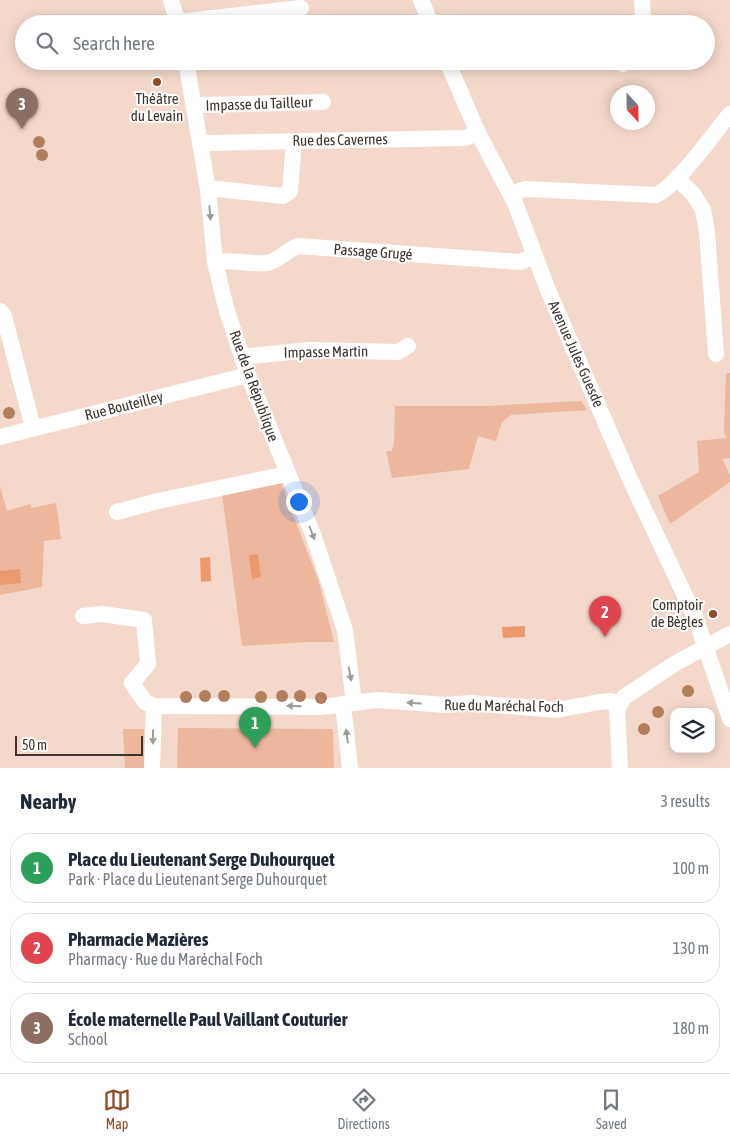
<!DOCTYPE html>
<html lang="en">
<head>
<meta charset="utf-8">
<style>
  :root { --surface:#fff; --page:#f6f6f7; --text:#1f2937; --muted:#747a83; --line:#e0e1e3; --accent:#924c24 }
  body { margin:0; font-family:"Asap Condensed",sans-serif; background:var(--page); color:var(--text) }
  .controls { position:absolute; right:15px; bottom:15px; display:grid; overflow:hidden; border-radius:10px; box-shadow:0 2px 12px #0003 }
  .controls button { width:45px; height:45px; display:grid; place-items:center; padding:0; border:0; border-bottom:1px solid var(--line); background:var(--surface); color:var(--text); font:25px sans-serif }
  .compass { position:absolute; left:610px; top:85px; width:45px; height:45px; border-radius:50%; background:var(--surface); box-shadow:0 2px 12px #0003; rotate:158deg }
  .scale { position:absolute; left:15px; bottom:12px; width:128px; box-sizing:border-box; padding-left:5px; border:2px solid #3e342f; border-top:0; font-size:14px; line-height:18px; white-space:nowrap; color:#3e342f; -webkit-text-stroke:4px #fff; paint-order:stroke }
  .you { position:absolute; left:298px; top:501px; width:18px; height:18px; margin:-12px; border:4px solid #fff; border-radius:50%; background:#1a73e8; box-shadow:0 0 0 8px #1a73e833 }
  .badge { display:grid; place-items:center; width:32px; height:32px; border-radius:50%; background:var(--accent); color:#fff; font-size:16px; font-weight:700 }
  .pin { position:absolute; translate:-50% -41px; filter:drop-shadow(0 1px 2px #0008) }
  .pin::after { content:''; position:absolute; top:26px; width:18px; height:15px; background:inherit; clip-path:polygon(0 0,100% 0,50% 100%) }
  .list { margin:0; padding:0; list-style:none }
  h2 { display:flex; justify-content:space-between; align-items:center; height:65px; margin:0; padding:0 20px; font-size:21px }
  h2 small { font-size:16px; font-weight:400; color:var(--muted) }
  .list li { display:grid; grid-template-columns:32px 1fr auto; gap:15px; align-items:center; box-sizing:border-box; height:70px; margin:0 10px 10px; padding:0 10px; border:1px solid var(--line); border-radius:20px }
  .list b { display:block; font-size:19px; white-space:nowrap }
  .list p { margin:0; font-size:16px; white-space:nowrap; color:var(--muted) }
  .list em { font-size:16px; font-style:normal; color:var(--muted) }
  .icon { flex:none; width:28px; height:28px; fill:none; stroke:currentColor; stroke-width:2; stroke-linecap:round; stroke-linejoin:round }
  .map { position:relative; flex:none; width:730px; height:768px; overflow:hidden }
  .search { position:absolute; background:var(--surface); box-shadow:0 2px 12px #0003; left:15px; right:15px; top:15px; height:55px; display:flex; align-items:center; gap:12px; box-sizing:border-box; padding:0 18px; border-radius:28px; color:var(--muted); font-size:19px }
  .sheet { height:305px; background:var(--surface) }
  nav { display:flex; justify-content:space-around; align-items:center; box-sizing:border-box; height:70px; border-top:1px solid var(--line); background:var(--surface); font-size:14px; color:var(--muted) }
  nav a { display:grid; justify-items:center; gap:2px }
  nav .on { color:var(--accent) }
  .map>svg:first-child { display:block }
</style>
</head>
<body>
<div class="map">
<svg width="730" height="768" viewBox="0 0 730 768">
  <rect width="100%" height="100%" fill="#f3d8cb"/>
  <g fill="#ecb79c">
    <path d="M316,15L318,24H267L266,19Z"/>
    <path d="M271,61H346V63L272,64Z"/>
    <path d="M726,373H730V458L722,459L730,475V482L670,524L658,496L699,472L697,441L726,438L724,431Z"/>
    <path d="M581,401L587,410L511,415L502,422L496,441L478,436L469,469L392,478L386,451H392L394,442L395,406H486Z"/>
    <path d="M281,483L319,582L334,642H307L242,646L222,493Z"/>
    <path d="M0,487L7,511L30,504L32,508L56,503L61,539L44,541L42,587L0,595Z"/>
    <path d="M178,728L333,729L334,768H177Z"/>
    <path d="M123,729H144L145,768H125Z"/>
  </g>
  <g fill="#ec996e">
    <path d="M258,554L261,577L252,579L249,555Z"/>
    <path d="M210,557L211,581L201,582L200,558Z"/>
    <path d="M20,569L21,583L0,585V571Z"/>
    <path d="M525,626V637L503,638L502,627Z"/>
  </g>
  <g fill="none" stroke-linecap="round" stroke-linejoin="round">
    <g stroke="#fff" stroke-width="16">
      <path d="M171,0L178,24"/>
      <path d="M421,0L431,24"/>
      <path d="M642,0L643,24"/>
      <path d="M178,22L301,8"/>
      <path d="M186,61L208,190L215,262L226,308L248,375L314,537L345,630L354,703"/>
      <path d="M447,61L478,133L515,203L548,290L629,477L696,619L730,719"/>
      <path d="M623,64L626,61"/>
      <path d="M194,106L202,105L323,102"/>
      <path d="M200,144L208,143L465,138L478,133"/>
      <path d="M677,178L694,195L703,210L707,232L716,354"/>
      <path d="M208,190L218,189L283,196L290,191L294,141"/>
      <path d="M511,194L525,189L656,195C678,185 713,134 730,114"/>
      <path d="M215,262C233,259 250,265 267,263C279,261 286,250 298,246L520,262L535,256"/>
      <path d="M0,311L4,316L33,428"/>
      <path d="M242,358L250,356L310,350L398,352L408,346"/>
      <path d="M0,437L248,375"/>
      <path d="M117,512L158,501L287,474"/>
      <path d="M83,616L102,614L144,620L148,664L132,683L145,702L154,706L322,707L377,700L446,705L471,703L557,710L599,702L611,701L619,704"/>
      <path d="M343,704L350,768"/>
      <path d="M152,768L154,706"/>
      <path d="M620,768L617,710L624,697L676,663L730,634"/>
    </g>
  </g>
  <g fill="#b37e5b">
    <circle cx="39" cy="142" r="6"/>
    <circle cx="42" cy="155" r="6"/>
    <circle cx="9" cy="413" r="6"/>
    <circle cx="688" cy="691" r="6"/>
    <circle cx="205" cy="696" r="6"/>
    <circle cx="224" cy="696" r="6"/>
    <circle cx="282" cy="696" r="6"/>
    <circle cx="300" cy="696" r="6"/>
    <circle cx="186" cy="697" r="6"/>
    <circle cx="261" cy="697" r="6"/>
    <circle cx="321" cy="698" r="6"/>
    <circle cx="658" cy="712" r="6"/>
    <circle cx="644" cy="729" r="6"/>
  </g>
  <defs><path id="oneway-solid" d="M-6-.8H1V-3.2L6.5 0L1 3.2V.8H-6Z" transform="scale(1.25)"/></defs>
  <g fill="#9e9a97">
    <use href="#oneway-solid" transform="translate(210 213) rotate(85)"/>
    <use href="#oneway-solid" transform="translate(312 533) rotate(69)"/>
    <use href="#oneway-solid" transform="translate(350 674) rotate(79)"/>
    <use href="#oneway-solid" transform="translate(414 703) rotate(-176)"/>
    <use href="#oneway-solid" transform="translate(294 706) rotate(-179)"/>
    <use href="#oneway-solid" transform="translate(347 736) rotate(-97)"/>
    <use href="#oneway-solid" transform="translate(153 737) rotate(91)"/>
  </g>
  <g fill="#924c24" stroke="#fff" stroke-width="2">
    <circle cx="157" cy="82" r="5"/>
    <circle cx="713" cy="614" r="5"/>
  </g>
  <g text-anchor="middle" stroke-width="4" stroke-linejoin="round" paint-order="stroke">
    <g font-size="15" fill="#3e342f" stroke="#fff">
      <text x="157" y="104">Théâtre<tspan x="157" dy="17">du Levain</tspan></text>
      <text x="703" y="610" text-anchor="end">Comptoir<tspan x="703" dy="17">de Bègles</tspan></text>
    </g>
    <g font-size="15" fill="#3e342f" stroke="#fff">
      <text transform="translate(259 104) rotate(-2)" y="5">Impasse du Tailleur</text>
      <text transform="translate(340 140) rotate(-1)" y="5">Rue des Cavernes</text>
      <text transform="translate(373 252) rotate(4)" y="5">Passage Grugé</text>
      <text transform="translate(326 352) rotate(-1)" y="5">Impasse Martin</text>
      <text transform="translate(576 354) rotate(66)" y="5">Avenue Jules Guesde</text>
      <text transform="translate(254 386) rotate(70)" y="5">Rue de la République</text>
      <text transform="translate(124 406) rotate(-14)" y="5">Rue Bouteilley</text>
      <text transform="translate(504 706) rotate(1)" y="5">Rue du Maréchal Foch</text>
    </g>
  </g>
</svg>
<div class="controls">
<button><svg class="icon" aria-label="layers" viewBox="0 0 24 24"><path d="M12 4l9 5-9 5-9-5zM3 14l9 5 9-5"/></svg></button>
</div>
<svg class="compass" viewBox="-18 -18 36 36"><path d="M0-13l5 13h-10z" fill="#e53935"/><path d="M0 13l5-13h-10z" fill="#747a83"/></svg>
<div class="scale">50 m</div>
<div class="you"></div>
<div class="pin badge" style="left:255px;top:748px;background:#2e9e5b">1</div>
<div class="pin badge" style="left:605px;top:637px;background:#e0444e">2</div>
<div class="pin badge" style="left:22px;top:129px;background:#8d6e63">3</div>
<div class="search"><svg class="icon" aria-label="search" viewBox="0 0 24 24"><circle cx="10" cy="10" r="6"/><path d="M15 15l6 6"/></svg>Search here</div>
</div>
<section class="sheet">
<h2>Nearby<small>3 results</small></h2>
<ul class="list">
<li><span class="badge" style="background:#2e9e5b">1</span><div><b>Place du Lieutenant Serge Duhourquet</b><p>Park · Place du Lieutenant Serge Duhourquet</p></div><em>100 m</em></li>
<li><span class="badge" style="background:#e0444e">2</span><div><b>Pharmacie Mazières</b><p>Pharmacy · Rue du Maréchal Foch</p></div><em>130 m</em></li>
<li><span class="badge" style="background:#8d6e63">3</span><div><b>École maternelle Paul Vaillant Couturier</b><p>School</p></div><em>180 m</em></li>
</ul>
</section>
<nav>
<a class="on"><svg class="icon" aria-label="map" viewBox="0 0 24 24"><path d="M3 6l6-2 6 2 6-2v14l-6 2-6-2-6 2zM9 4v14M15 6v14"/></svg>Map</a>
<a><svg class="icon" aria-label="directions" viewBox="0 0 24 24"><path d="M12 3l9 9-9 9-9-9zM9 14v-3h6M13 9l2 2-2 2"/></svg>Directions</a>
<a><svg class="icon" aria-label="saved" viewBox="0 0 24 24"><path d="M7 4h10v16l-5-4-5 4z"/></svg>Saved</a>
</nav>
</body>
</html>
